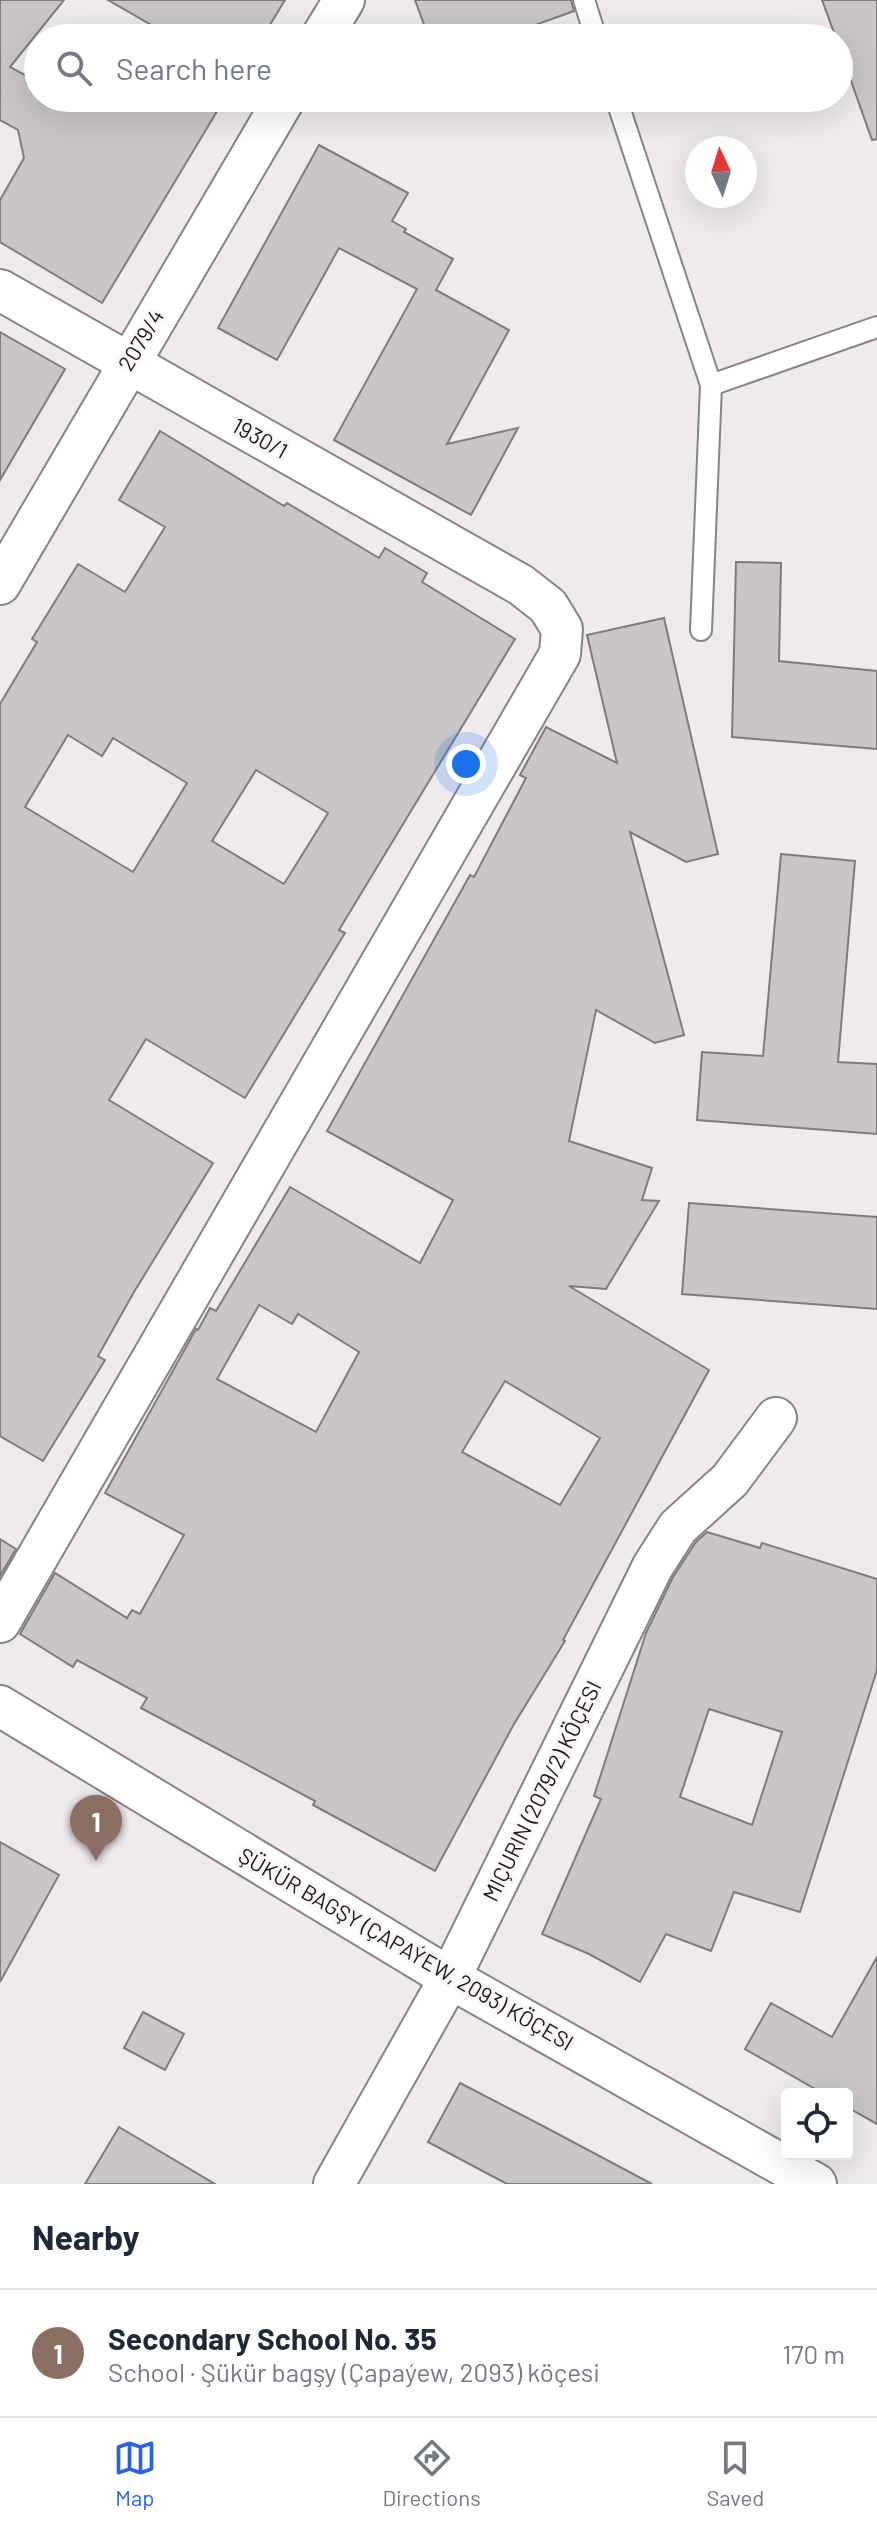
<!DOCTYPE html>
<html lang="en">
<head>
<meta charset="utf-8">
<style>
  :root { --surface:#fff; --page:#f2f2f3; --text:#1f2937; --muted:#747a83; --line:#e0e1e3; --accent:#2563eb }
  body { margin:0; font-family:Barlow,sans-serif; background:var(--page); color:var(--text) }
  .controls { position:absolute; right:24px; bottom:24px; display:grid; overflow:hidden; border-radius:8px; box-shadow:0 8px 32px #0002 }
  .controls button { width:72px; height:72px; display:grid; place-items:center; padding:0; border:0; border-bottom:2px solid var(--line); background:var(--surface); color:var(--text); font:40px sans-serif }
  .compass { position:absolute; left:685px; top:136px; width:72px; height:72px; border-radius:50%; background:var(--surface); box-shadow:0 8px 32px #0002; rotate:356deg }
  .you { position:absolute; left:466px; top:764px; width:28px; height:28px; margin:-20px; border:6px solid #fff; border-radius:50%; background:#1a73e8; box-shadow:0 0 0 12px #1a73e833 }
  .badge { display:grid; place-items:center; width:52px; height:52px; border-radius:50%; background:var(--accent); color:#fff; font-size:26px; font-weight:700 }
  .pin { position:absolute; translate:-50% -66px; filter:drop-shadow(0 2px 4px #0008) }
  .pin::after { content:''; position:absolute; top:42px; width:28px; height:24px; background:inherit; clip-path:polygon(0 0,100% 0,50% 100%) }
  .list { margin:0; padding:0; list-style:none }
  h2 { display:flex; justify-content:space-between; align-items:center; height:104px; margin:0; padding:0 32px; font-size:34px }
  h2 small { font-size:26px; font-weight:400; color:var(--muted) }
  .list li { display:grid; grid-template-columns:52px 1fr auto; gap:24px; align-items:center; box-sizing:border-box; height:128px; padding:0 32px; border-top:2px solid var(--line) }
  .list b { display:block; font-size:30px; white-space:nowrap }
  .list p { margin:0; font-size:26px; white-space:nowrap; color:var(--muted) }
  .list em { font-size:26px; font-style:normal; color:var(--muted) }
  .icon { flex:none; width:44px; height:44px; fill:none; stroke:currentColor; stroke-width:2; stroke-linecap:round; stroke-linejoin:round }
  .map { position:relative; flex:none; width:877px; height:2184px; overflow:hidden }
  .search { position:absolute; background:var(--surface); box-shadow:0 8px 32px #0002; left:24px; right:24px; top:24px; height:88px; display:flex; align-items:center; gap:20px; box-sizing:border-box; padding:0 28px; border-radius:44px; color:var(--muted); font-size:30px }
  .sheet { height:232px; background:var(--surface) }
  nav { display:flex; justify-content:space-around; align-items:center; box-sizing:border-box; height:112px; border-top:2px solid var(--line); background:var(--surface); font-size:22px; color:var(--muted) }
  nav a { display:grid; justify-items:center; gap:4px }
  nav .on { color:var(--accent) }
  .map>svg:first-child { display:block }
</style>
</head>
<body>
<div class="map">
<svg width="877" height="2184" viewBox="0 0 877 2184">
  <rect width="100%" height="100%" fill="#eeeaed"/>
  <g fill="#c9c5c8" stroke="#7f7b7e" stroke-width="2" fill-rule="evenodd">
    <path d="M0,0H64L10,67L38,82V98H225L102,303L0,242V200L24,158L18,130L0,120Z"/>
    <path d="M108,0H285L262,38H174Z"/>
    <path d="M415,0H571L574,11L499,38H429Z"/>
    <path d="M822,0H877V139L872,140L839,47V38H836Z"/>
    <path d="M319,145L408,193L392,221L406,229L404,232L453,259L436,290L509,330L447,444L518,428L471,515L334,440L417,289L339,248L277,360L218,328Z"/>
    <path d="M0,332L65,369L0,480Z"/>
    <path d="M160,431L284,506L287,503L379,558L385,548L427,573L422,582L515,639L339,930L345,933L245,1098L146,1039L109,1100L213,1163L134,1292L98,1356L105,1360L43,1461L0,1436V704L37,642L32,639L78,564L125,592L165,527L119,500ZM68,735L102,756L113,738L187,783L133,872L25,807ZM256,770L328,813L284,884L212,841Z"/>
    <path d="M736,562L781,563L779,661L877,671V749L732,737Z"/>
    <path d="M664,618L718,854L686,862L630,832L684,1035L655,1043L596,1010L569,1141L652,1168L642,1200L659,1201L606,1289L569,1286L709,1370L563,1640L565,1641L514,1724L435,1871L313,1805L315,1801L141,1708L147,1698L77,1660L73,1667L20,1634L55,1573L127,1618L132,1610L140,1614L184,1535L105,1493L196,1329L198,1330L210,1308L216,1311L290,1187L420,1263L453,1200L327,1131L470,875L474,877L526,778L520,775L546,727L617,763L587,635ZM259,1305L292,1324L298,1314L359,1352L316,1432L217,1379ZM505,1381L600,1438L560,1505L462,1452Z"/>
    <path d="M781,854L855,861L838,1062L877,1064V1134L697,1120L702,1052L763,1056Z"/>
    <path d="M689,1203L877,1217V1309L682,1294Z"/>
    <path d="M707,1532L760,1548L762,1543L877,1579V1670L800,1912L734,1892L711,1951L666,1934L640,1982L589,1954L542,1934L601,1799L594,1796L646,1633L673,1577L696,1542ZM709,1709L782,1732L752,1825L680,1797Z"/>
    <path d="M0,1539L16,1549L0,1576Z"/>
    <path d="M0,1842L59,1875L0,1982Z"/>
    <path d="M877,1957V2124L847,2107V2094H824L745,2049L771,2003L832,2037Z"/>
    <path d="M143,2012L184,2034L165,2070L124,2048Z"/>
    <path d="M460,2083L541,2125L652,2184H507L428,2142Z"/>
    <path d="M119,2127L215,2184H85Z"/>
  </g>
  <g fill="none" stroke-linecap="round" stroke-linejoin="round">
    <g stroke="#878386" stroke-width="24">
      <g id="service">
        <path d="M584,0L596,38"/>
        <path d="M616,98L711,385L701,630"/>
        <path d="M711,385L877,327"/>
      </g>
    </g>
    <g stroke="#878386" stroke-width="44">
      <g id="minor">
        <path d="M321,38L344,0"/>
        <path d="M0,290L521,585L548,606L562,629L560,654L0,1622"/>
        <path d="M0,584L285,98"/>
        <path d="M0,1706L450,1978L816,2184"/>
        <path d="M334,2184L450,1978L653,1566L678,1527L730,1480L776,1418"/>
      </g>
    </g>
    <use href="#service" stroke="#fff" stroke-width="20"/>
    <use href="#minor" stroke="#fff" stroke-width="40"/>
  </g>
  <g text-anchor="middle" stroke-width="7" stroke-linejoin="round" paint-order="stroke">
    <g font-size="22" fill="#1a191a" stroke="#fbf7fa">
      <text transform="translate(141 340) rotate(-59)" y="8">2079/4</text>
      <text transform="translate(260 438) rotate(29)" y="8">1930/1</text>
      <text transform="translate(542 1791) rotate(-64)" y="8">MIÇURIN (2079/2) KÖÇESI</text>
      <text transform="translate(406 1949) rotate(30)" y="8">ŞÜKÜR BAGŞY (ÇAPAÝEW, 2093) KÖÇESI</text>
    </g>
  </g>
</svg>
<div class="controls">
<button><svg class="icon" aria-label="locate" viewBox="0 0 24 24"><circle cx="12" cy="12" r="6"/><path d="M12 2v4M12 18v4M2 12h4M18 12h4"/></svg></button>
</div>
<svg class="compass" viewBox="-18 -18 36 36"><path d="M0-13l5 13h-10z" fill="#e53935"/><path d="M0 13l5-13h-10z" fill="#747a83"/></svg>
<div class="you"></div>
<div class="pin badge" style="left:96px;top:1861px;background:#8d6e63">1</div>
<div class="search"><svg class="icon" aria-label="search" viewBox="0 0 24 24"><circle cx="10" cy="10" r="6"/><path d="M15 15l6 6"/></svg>Search here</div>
</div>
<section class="sheet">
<h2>Nearby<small></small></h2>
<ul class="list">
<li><span class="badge" style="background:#8d6e63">1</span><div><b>Secondary School No. 35</b><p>School · Şükür bagşy (Çapaýew, 2093) köçesi</p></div><em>170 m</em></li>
</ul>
</section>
<nav>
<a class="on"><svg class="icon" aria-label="map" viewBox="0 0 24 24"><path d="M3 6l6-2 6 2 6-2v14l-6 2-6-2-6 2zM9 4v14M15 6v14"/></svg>Map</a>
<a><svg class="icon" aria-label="directions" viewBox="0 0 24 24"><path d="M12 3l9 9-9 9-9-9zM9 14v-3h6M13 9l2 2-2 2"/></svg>Directions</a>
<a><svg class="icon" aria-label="saved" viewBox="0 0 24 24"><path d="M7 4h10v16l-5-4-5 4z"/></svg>Saved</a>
</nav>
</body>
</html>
